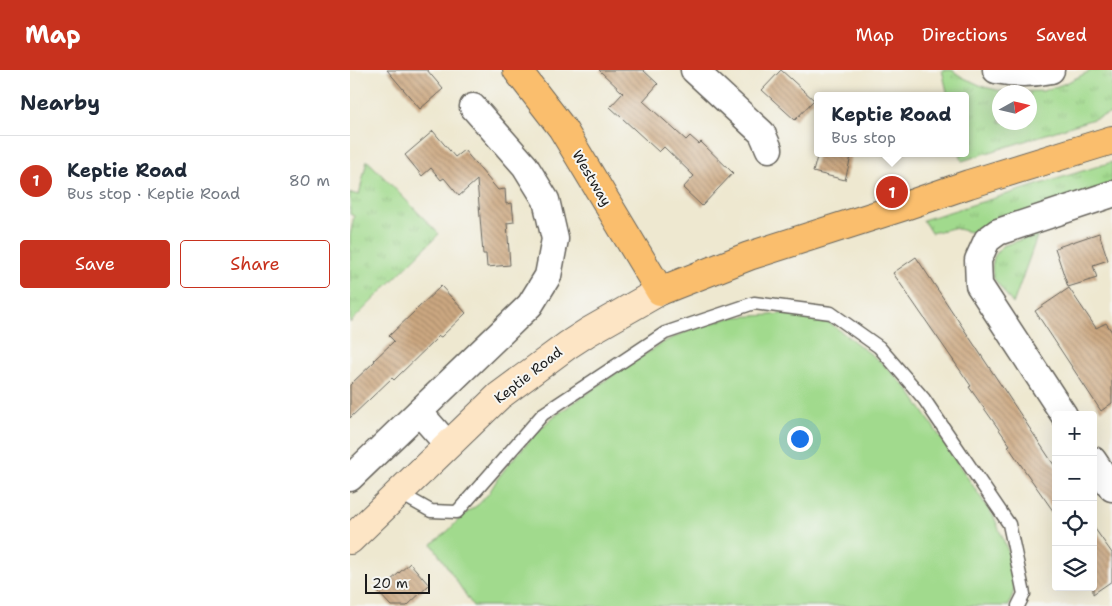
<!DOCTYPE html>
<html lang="en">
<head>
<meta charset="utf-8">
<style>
  :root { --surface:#fff; --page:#f6f6f7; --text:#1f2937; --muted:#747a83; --line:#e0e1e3; --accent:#c8321e }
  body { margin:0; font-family:"Shantell Sans",sans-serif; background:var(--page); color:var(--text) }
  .controls { position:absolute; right:15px; bottom:15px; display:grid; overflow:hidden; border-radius:5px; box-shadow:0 5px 20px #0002 }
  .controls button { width:45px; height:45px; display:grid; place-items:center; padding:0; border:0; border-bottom:1px solid var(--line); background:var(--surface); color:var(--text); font:25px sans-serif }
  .compass { position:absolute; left:642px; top:15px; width:45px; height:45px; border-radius:50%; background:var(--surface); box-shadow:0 5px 20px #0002; rotate:82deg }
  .scale { position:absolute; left:15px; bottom:12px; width:65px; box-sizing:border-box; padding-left:5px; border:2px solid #1c1c1c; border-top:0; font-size:14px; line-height:18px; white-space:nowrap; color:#1c1c1c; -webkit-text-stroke:4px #f6f6f2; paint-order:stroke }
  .you { position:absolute; left:449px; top:368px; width:18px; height:18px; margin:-12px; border:4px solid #fff; border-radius:50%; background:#1a73e8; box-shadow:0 0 0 8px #1a73e833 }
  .badge { display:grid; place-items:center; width:32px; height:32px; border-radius:50%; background:var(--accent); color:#fff; font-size:16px; font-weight:700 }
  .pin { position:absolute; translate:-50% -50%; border:2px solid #fff; box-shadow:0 1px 5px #0006 }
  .popup { position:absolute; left:464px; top:22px; width:155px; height:65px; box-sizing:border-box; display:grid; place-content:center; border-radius:5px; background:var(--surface); filter:drop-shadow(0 1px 4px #0005); font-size:16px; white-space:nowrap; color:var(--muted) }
  .popup b { font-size:19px; color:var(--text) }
  .popup::after { content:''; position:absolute; left:50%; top:100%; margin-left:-10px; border:10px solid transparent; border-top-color:var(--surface) }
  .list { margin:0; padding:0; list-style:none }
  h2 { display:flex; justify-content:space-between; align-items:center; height:65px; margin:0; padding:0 20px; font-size:21px }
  h2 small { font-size:16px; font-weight:400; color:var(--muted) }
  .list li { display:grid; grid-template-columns:32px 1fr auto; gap:15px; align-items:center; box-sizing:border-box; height:90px; padding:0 20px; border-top:1px solid var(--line) }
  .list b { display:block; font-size:19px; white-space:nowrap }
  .list p { margin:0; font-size:16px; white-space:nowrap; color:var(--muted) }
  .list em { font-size:16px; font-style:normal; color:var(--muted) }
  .actions { display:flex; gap:10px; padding:15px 20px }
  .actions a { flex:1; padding:11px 0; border:1px solid var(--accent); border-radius:5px; text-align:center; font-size:18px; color:var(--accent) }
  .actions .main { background:var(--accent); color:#fff }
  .icon { flex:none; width:28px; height:28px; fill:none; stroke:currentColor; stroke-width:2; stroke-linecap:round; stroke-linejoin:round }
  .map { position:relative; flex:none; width:762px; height:536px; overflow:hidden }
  header { display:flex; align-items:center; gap:30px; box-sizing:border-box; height:70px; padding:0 25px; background:var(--accent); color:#fff }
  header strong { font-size:24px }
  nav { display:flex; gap:28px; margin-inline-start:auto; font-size:18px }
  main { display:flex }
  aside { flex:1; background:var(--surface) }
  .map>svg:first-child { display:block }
</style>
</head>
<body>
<header>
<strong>Map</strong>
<nav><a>Map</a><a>Directions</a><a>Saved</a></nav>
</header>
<main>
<aside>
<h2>Nearby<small></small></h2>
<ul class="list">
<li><span class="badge">1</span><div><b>Keptie Road</b><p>Bus stop · Keptie Road</p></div><em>80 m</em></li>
</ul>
<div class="actions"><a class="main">Save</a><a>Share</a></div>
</aside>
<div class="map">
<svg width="762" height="536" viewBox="0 0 762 536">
  <defs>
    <pattern id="grass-tufts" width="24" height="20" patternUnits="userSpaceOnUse" patternTransform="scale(1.25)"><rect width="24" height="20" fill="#a1da8d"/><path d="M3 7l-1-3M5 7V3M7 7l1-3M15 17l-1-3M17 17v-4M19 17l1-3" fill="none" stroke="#8aba79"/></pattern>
    <pattern id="building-back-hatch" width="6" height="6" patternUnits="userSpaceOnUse" patternTransform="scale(1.25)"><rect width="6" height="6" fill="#cca881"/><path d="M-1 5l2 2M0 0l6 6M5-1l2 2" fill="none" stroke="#a58869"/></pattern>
  </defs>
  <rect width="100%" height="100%" fill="#f6f6f2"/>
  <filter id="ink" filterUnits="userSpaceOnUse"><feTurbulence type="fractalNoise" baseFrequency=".02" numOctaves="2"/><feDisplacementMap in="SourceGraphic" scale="10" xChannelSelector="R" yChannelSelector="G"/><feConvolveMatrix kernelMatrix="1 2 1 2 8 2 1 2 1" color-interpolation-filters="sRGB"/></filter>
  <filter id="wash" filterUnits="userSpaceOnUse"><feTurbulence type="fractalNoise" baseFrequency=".0096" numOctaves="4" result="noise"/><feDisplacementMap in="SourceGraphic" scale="20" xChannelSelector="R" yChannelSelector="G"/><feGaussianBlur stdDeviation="1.12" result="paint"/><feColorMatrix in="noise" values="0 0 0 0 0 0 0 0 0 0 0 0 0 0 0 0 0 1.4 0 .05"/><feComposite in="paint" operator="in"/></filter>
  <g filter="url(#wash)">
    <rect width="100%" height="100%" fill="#eee8d0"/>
    <g fill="url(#grass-tufts)" stroke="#5e7b54" fill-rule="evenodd">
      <path d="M592,0H602L612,7L634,17L656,22L693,21L716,13L742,0H762V43L612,91L610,83H616V26H598ZM680,22V52H650V22Z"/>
      <path d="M17,90L89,164L0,253V166L4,146L0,144V123L9,125Z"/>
      <path d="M762,92V114L629,164L603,158L581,163L573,150Z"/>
      <path d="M688,164L663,234L643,207L642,197L644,187L652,176Z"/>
    </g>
    <path fill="#a1da8d" stroke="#5e7b54" d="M444,242L476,250L531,292L558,319L644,447L660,486L664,520L659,536H123L82,474L99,460L112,446L129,434L139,423L148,408L158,395L190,359L202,348L269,301L314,272L344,258L383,247L421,245Z"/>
    <g id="blocks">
      <g fill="url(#building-back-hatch)">
        <path d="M37,0H77L93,19L70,39Z"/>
        <path d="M249,0H293L308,14L293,31L336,70L340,66L349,74L351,72L383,103L352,136L333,118L344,106L314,77L309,82L260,37L273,23Z"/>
        <path d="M431,0L464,30L445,50L412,20Z"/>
        <path d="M83,61L105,87L114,80L148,120L155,119L156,134L162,133L164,152L157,153L160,195L137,197L136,184H133L127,110L109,126L94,108L91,110L81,98L72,106L55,85Z"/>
        <path d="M468,83H502L495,110L463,102Z"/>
        <path d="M749,163L758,190L743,195L747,208L718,217L705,178Z"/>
        <path d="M566,187L706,398V445L675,401L658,376L660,375L619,317L621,316L543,203Z"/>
        <path d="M91,216L116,243L91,267L89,266L44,310L42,308L0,348V315L25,291L24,290L44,271L39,266Z"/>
        <path d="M719,218L746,258L756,253L762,262V333L751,341L685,241Z"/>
        <path d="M743,456L762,483V511L743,524Z"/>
        <path d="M60,493L79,515L57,536H41L28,522Z"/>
      </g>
    </g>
  </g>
  <g filter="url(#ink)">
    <use href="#blocks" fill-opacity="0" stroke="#66635b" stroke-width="1"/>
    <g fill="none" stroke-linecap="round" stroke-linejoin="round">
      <g stroke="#66635b" stroke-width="15">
        <path id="service" d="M49,423L81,441L107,442L193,344L315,263L404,233L481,243L529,277L574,329L659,454L674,524L668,536"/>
      </g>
      <g stroke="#66635b" stroke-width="29">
        <g id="minor">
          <path d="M344,0L412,63L419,79"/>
          <path d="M646,0C665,4 682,4 701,0"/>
          <path d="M69,342L98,375"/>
          <path d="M714,345L629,215L628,190L637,170L648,162L762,124"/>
          <path d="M743,390L762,418"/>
          <path d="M0,408L180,235L198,206L205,169L196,130L175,96L123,37"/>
        </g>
      </g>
      <g stroke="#66635b" stroke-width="30">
        <path id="secondary" d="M0,470L149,326L218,275L238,262L310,221"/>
      </g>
      <g stroke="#66635b" stroke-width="30">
        <path id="primary" d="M167,0L212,58L310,221L399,186L552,137L619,114L762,70"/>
      </g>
      <use href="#service" stroke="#fff" stroke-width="12"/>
      <use href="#minor" stroke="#fff" stroke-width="26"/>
      <use href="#secondary" stroke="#fde5c5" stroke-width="28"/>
      <use href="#primary" stroke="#fabe6d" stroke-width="28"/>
    </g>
  </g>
  <g text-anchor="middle" stroke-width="4" stroke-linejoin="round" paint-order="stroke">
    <g font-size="14" fill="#1c1c1c" stroke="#f6f6f2">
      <text transform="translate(242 108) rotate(59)" y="5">Westway</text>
      <text transform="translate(178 305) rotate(-38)" y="5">Keptie Road</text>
    </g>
  </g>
</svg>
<div class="controls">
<button>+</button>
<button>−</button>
<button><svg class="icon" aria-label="locate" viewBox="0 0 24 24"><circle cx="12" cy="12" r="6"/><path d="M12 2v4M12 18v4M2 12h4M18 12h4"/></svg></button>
<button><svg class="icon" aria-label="layers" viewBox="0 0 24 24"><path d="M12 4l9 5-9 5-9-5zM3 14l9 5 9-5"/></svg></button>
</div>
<svg class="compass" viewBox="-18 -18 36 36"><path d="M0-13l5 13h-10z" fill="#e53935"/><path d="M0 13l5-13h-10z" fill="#747a83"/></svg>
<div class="scale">20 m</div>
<div class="you"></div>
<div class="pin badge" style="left:542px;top:122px">1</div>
<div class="popup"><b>Keptie Road</b>Bus stop</div>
</div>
</main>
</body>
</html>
